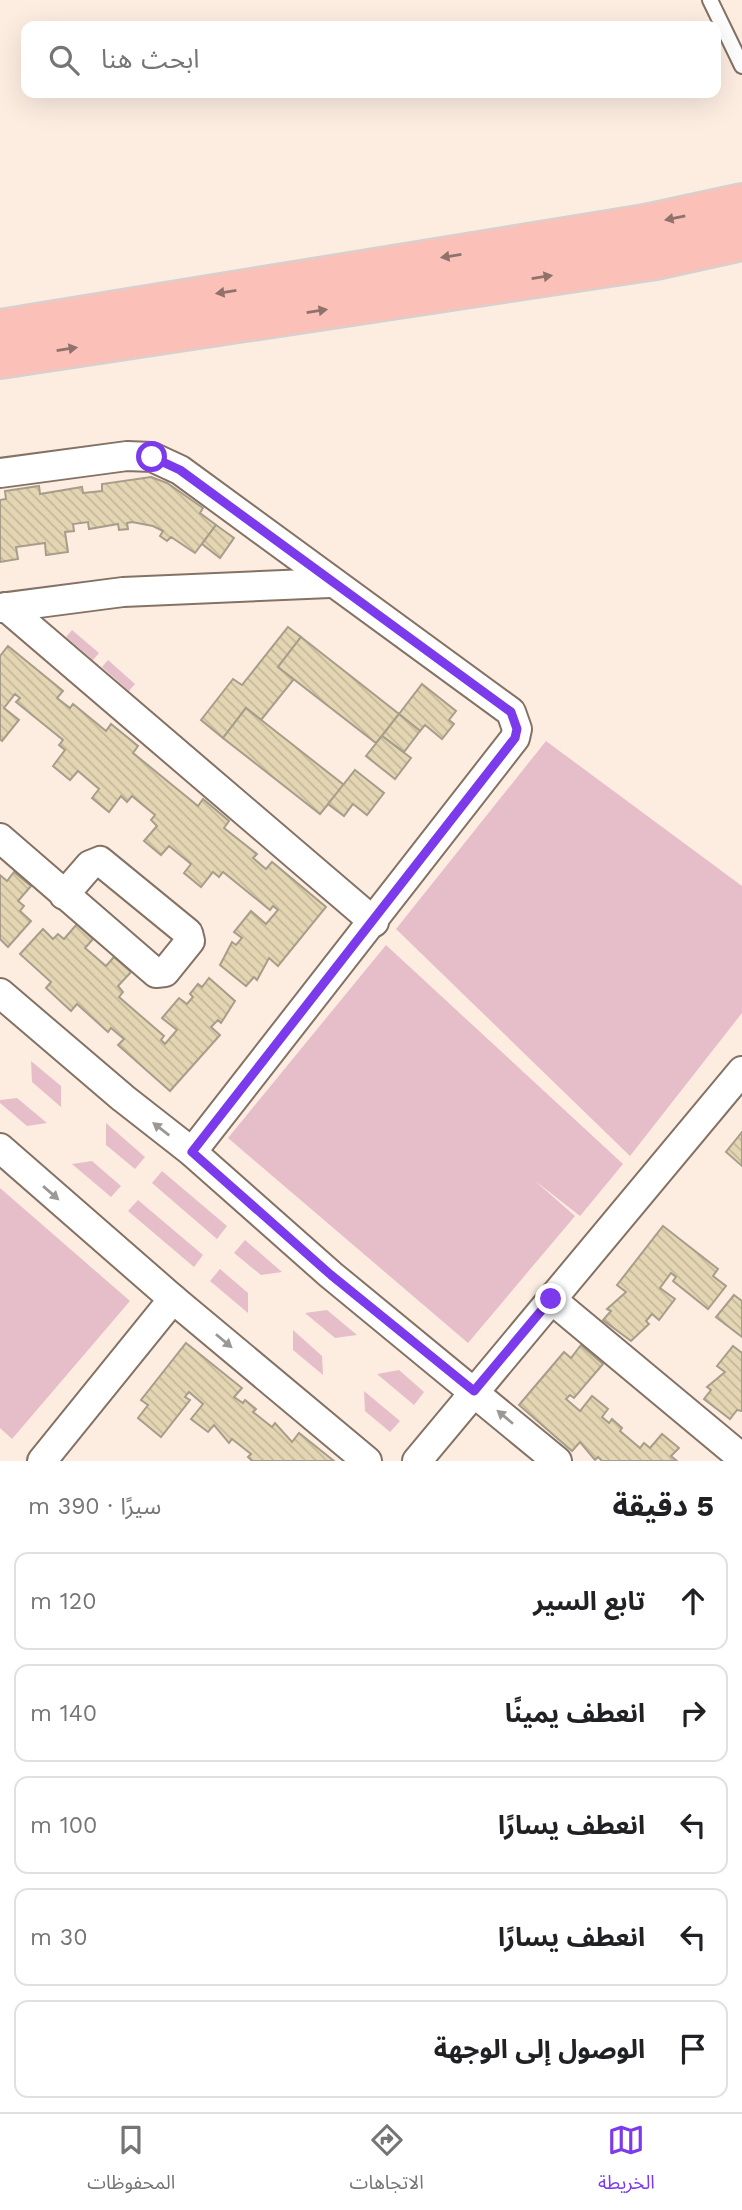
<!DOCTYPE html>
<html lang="ar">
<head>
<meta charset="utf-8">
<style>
  :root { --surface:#fff; --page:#f2f2f2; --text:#202124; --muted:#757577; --line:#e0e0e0; --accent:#7c3aed }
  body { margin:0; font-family:"Work Sans","Noto Sans Arabic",sans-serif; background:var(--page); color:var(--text); direction:rtl }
  .stop { position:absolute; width:21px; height:21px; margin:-16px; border:5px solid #7c3aed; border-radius:50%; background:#fff }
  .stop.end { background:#7c3aed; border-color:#fff; box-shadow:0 2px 7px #0008 }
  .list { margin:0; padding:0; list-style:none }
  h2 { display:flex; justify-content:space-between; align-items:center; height:91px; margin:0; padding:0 28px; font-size:30px }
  h2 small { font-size:23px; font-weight:400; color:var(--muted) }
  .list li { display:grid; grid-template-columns:46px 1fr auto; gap:21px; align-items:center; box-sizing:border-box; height:98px; margin:0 14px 14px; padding:0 14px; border:2px solid var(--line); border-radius:14px }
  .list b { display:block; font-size:26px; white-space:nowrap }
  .list em { font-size:23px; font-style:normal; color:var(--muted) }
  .icon { flex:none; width:38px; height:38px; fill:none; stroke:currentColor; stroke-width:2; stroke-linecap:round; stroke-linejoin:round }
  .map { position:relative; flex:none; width:742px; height:1461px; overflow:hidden; direction:ltr }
  .search { position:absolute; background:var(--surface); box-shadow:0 7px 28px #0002; left:21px; right:21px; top:21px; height:77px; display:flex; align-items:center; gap:18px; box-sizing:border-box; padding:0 24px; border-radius:14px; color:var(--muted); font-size:26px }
  .sheet { height:651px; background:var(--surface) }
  nav { display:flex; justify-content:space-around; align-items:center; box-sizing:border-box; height:98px; border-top:2px solid var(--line); background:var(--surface); font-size:19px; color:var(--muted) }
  nav a { display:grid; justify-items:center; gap:4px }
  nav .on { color:var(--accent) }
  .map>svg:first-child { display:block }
</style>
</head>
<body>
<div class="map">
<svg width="742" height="1461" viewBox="0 0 742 1461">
  <defs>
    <pattern id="building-back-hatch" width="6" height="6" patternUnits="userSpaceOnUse" patternTransform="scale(1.75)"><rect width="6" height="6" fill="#e4d6b3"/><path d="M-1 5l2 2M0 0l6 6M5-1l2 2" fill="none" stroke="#c4b89a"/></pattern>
  </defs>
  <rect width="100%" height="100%" fill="#fdede1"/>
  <g fill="#e6beca">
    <path d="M72,630L99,653L93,660L66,637Z"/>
    <path d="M108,660L135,684L129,691L102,667Z"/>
    <path d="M546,741L742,886V1013L630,1156L396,929Z"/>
    <path d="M386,945L623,1164L580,1216L534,1180L575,1216L468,1343L228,1138Z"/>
    <path d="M31,1061L61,1086V1107L32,1082Z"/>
    <path d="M17,1098L47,1123L27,1126L0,1103V1100Z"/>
    <path d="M106,1123L145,1157L135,1169L106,1145Z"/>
    <path d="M92,1161L121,1186L111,1197L72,1164Z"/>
    <path d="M162,1171L227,1226L217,1239L152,1183Z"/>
    <path d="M0,1188L130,1301L12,1439L0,1428Z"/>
    <path d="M138,1200L203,1255L194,1267L128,1211Z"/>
    <path d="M245,1240L282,1272L261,1275L234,1253Z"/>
    <path d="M220,1269L248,1293V1313L210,1281Z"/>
    <path d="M327,1310L357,1335L335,1338L305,1313Z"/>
    <path d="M293,1330L322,1356L323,1375L293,1350Z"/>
    <path d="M399,1370L424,1392L414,1405L377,1374Z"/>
    <path d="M364,1391L400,1421L390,1432L365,1411Z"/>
  </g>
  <g fill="url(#building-back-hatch)" stroke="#a69e8a" stroke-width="2">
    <path d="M151,477L167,483L203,508L200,513L216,525L195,553L171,537L167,541L160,536L163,531L153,526L132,522L127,523L128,529L119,530L118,524L89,529L88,522L73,524L74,531L65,532L68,552L46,555L45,543L16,547L18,559L0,562V500L6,499L5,491L39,486L40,494L82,487L83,493L102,491V484Z"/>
    <path d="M216,525L234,538L220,558L202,544Z"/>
    <path d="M288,627L301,637L278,667L294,679L261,720L246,708L223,738L201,720L233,679L242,685Z"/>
    <path d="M301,637L399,714L376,743L278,667Z"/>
    <path d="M8,646L63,691L57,698L70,708L73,704L106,731L111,724L138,746L133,753L198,806L203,799L229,821L224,828L257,854L253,858L266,869L272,862L326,907L278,966L269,958L257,980L254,977L246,986L220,965L232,942L236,945L242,938L234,932L251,911L266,924L278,910L273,906L270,910L223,872L219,877L213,872L201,887L184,873L191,864L169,846L161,855L144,841L157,826L151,820L155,815L132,796L127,802L121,796L109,812L92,798L99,789L78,771L70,780L53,766L65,750L59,745L63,740L16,702L20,698L15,694L4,708L19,720L2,741L0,739V656Z"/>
    <path d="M422,684L456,711L449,720L454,724L442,739L425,725L420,731L399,714Z"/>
    <path d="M246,708L344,785L320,814L223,738Z"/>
    <path d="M399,714L420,731L404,752L382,736Z"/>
    <path d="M382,736L411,758L395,779L366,756Z"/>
    <path d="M355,770L384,793L367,815L353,804L344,816L328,804Z"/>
    <path d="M14,872L31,886L18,901L24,906L20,911L31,921L8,947L0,939V875L7,881Z"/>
    <path d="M77,924L93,939L85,948L106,966L114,957L131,972L118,986L123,992L119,997L164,1036L161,1040L165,1044L177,1030L162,1018L179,998L187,1004L193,997L190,994L198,984L202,987L209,978L235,1001L221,1023L218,1020L211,1027L220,1035L170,1091L118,1045L124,1039L111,1028L108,1032L77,1004L71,1011L46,988L51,982L20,954L43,929L53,939L58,934L64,939Z"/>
    <path d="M742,1132V1166L726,1152Z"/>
    <path d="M663,1226L718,1269L713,1276L726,1286L708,1309L673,1281L676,1277L671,1273L660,1288L675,1299L659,1320L652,1314L646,1321L649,1324L631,1341L603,1320L611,1311L607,1309L626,1292L617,1285Z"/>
    <path d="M734,1295L742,1301V1337L716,1317Z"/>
    <path d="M186,1343L242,1388L234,1397L243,1403L245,1400L256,1409L253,1412L272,1427L275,1423L292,1442L299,1433L334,1461H252L248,1457L251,1454L232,1439L229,1443L214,1425L208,1432L191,1419L203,1404L189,1392L185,1397L190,1400L161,1437L138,1418L148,1405L141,1400Z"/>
    <path d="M581,1345L603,1364L574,1398L570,1395L566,1399L580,1411L592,1396L608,1409L602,1417L609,1423L612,1419L622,1428L620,1431L640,1448L644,1443L650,1448L662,1434L679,1448L671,1456L677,1461H602L598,1457L595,1460L580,1442L572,1451L519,1405L564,1352L571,1358Z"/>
    <path d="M733,1346L742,1353V1411L737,1410L730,1419L704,1399L711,1390L707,1387L725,1372L717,1366Z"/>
  </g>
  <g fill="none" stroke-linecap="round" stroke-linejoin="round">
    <g stroke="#847265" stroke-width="18">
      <path id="lane" d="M710,0L742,66"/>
    </g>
    <g stroke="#847265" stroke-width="32">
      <g id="street">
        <path d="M0,473L127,456L152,457L180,470L511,712L517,729L515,738L192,1152"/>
        <path d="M6,607L374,922"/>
        <path d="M0,608L123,592L330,583"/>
        <path d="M0,838L156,973L165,972L190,941L188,933L100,861L90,865L64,895"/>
        <path d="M0,993L123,1098L192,1152L331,1275L557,1461"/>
        <path d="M0,1148L173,1299L367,1461"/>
        <path d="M551,1299L742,1458"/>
        <path d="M42,1461L173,1299"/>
        <path d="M417,1461L742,1071"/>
      </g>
    </g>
    <g stroke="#d3d2d1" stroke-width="42">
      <g id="primary">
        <path d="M0,329L645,224L742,203"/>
        <path d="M0,359L656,260L742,241"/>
      </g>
    </g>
    <use href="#lane" stroke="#fff" stroke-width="14"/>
    <use href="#street" stroke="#fff" stroke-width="28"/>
    <use href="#primary" stroke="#fbc1b8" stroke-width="38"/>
  </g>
  <defs><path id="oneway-solid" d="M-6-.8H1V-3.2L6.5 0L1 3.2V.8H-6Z" transform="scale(1.75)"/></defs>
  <g fill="#90726b">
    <use href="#oneway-solid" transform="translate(675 218) rotate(168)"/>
    <use href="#oneway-solid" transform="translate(451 256) rotate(171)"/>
    <use href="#oneway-solid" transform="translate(542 277) rotate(-9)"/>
    <use href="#oneway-solid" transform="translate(226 292) rotate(171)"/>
    <use href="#oneway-solid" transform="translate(317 311) rotate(-9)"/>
    <use href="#oneway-solid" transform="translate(67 349) rotate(-9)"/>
  </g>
  <g fill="#9c9896">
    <use href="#oneway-solid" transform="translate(161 1129) rotate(-142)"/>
    <use href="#oneway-solid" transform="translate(51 1193) rotate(41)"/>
    <use href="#oneway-solid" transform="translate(224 1341) rotate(40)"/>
    <use href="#oneway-solid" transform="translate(505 1417) rotate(-140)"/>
  </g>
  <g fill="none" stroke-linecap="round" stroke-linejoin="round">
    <path stroke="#7c3aed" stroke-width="9" d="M152,457L180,470L511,712L517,729L515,738L192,1152L331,1275L474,1391L551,1299"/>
  </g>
</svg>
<div class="stop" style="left:152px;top:457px"></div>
<div class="stop end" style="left:551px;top:1299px"></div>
<div class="search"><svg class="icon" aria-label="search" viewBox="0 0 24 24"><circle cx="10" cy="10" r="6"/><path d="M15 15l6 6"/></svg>ابحث هنا</div>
</div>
<section class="sheet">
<h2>5 دقيقة<small>سيرًا · 390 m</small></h2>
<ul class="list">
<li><svg class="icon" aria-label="ahead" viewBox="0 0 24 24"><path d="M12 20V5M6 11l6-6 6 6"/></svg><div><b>تابع السير</b></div><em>120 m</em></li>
<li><svg class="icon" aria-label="right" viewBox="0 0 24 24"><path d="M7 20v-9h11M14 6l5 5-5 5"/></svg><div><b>انعطف يمينًا</b></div><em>140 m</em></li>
<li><svg class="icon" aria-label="left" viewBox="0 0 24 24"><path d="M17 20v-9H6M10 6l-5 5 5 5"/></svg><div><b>انعطف يسارًا</b></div><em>100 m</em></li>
<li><svg class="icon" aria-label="left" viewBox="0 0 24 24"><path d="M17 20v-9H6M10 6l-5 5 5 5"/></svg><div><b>انعطف يسارًا</b></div><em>30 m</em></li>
<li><svg class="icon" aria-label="arrive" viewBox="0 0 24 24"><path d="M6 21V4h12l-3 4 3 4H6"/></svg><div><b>الوصول إلى الوجهة</b></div></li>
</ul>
</section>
<nav>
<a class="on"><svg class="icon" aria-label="map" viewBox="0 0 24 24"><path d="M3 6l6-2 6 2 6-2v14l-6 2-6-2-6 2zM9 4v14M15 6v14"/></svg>الخريطة</a>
<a><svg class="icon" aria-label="directions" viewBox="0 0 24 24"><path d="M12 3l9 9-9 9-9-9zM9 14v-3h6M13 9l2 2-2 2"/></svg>الاتجاهات</a>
<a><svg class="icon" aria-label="saved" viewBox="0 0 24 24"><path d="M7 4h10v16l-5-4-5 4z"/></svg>المحفوظات</a>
</nav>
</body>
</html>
